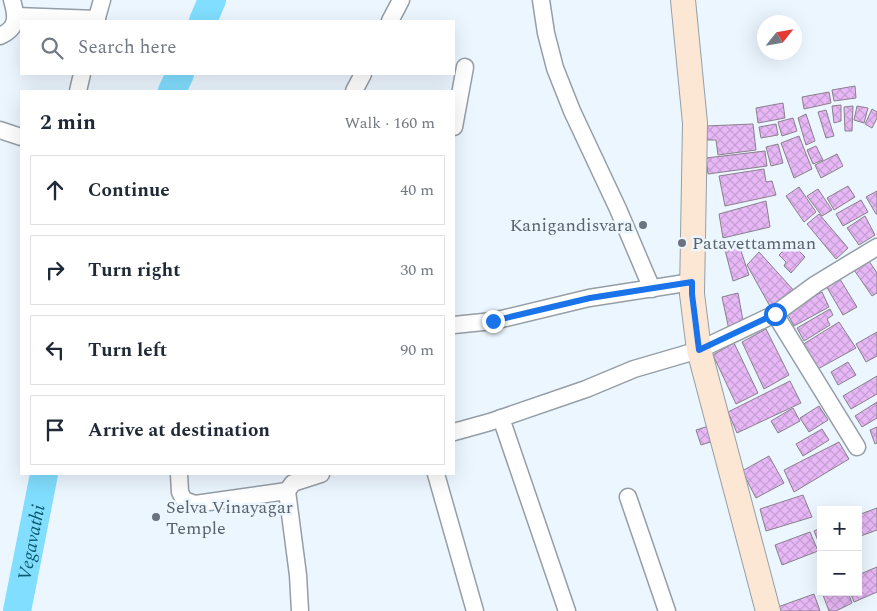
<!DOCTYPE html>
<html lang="en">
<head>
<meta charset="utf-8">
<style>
  :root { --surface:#fff; --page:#f2f2f3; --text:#1f2937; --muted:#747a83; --line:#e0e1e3 }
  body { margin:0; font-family:Spectral,serif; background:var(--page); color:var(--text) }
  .controls { position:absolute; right:15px; bottom:15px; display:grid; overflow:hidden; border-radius:0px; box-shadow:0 5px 20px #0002 }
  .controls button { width:45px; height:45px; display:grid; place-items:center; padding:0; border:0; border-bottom:1px solid var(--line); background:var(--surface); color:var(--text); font:25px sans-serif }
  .compass { position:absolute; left:757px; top:15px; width:45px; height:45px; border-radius:50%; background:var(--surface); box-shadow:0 5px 20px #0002; rotate:59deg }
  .stop { position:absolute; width:15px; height:15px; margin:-11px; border:4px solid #1a73e8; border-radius:50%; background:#fff }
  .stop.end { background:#1a73e8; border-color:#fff; box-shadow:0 1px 5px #0008 }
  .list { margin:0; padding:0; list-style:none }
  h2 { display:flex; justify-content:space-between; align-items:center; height:65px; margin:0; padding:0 20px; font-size:21px }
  h2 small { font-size:16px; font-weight:400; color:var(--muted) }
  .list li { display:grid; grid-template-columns:32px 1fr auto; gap:15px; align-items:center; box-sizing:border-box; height:70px; margin:0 10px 10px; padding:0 10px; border:1px solid var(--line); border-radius:0px }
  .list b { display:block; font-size:19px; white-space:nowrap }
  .list em { font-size:16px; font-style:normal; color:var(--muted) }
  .icon { flex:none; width:28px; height:28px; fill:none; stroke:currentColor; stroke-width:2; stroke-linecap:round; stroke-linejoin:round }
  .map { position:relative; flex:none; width:877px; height:611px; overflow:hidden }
  .search { position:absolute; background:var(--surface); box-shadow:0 5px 20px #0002; left:20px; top:20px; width:435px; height:55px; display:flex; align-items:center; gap:12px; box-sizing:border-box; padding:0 18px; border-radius:0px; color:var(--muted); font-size:19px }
  .panel { position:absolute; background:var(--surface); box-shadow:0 5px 20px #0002; left:20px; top:90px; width:435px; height:385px; border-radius:0px }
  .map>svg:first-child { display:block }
</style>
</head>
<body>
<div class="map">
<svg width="877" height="611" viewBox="0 0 877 611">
  <defs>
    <pattern id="building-cross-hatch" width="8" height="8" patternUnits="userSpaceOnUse" patternTransform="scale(1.25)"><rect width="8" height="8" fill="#e8b8f6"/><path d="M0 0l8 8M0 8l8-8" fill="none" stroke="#c69ed3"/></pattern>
  </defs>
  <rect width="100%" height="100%" fill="#ecf6fe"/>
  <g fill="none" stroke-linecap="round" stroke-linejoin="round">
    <g stroke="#81defe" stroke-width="28">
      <path d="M203,21L212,0"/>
      <path d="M172,91L180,74"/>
      <path id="s1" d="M17,611L44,474"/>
    </g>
  </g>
  <g fill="url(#building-cross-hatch)" stroke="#88818a">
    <path d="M855,86L856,98L834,101L832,90Z"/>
    <path d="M829,92L831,103L804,109L802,97Z"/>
    <path d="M783,103L785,118L758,123L756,108Z"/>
    <path d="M841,105V121L834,123L832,106Z"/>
    <path d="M853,106L852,131H845L844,107Z"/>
    <path d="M857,106L868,108L864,123L854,120Z"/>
    <path d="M872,109L877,112V118L872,128L865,124Z"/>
    <path d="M826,110L834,136L826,138L818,112Z"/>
    <path d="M806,114L815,141L806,145L798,118Z"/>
    <path d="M793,118L797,131L782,136L778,122Z"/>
    <path d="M753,124L756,150L718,155L716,140H707L706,126Z"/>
    <path d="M776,124L778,135L761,138L759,127Z"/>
    <path d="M799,136L812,169L794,178L781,143Z"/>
    <path d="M778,144L783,163L771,166L766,147Z"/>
    <path d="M816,146L823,160L813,164L807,150Z"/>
    <path d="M765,151L767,166L708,174L706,158Z"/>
    <path d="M837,154L843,166L821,178L815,165Z"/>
    <path d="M764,169L766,182L772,181L776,195L725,206L719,176Z"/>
    <path d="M848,186L855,197L834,210L827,198Z"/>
    <path d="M799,187L816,212L804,222L786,196Z"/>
    <path d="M818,189L832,210L822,216L807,196Z"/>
    <path d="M877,191V214H876L866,197Z"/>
    <path d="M861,200L868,212L843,226L836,214Z"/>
    <path d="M766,201L770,227L723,238L719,214Z"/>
    <path d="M819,214L848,248L836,259L807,224Z"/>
    <path d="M865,216L875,235L859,245L847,228Z"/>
    <path d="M738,242L749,275L733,281L724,246Z"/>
    <path d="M791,243L805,257L791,273L784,266L786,262L779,255Z"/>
    <path d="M759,252L797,294L772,310L747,265Z"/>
    <path d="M867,258L877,273V293L872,296L852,267Z"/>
    <path d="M838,276L857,307L843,315L825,284Z"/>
    <path d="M822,292L829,307L794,326L786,311Z"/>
    <path d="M738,293L744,326L729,330L722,297Z"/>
    <path d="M830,309L833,315L827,319L830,325L804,341L797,328Z"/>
    <path d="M839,322L856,348L816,370L802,345Z"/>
    <path d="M766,329L789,375L764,389L742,342Z"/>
    <path d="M877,332V356L866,362L856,344Z"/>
    <path d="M734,343L758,393L736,404L713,355Z"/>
    <path d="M848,362L856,375L838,385L831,372Z"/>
    <path d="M877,376V394L851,409L843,396Z"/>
    <path d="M790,381L801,403L737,433L728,412Z"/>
    <path d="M877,402V418L862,427L855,416Z"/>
    <path d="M819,406L828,420L809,432L800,418Z"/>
    <path d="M793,408L800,421L778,433L771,421Z"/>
    <path d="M712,425L717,440L701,445L696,430Z"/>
    <path d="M877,427V443L875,444L870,430Z"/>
    <path d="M822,429L829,440L803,456L796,444Z"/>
    <path d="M839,442L849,459L794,492L784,470Z"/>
    <path d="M769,456L784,483L756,498L742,471Z"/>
    <path d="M803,495L812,517L766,531L760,509Z"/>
    <path d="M877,508V530L858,537V515Z"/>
    <path d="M821,528V548L814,531Z"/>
    <path d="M810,532L818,551L782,565L775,545Z"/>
    <path d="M877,567V592L854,602L850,592H858V575Z"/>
    <path d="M828,592H848L852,603L836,611H829L823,595Z"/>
    <path d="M814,594L820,611H775V608Z"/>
  </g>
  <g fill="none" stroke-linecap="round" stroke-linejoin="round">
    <g stroke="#959ea6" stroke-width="19">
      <g id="minor">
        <path d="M541,0L546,33L555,68L572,111L618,209L652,289"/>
        <path d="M16,16L97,19"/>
        <path d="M96,21L102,0"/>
        <path d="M390,21L401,0"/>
        <path d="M0,36C18,28 17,17 12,0"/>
        <path d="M78,91L82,74"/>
        <path d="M354,91L363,74"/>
        <path d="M454,127L465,67"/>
        <path d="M0,130L21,137"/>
        <path d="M775,314L857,447"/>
        <path d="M454,325L493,321L589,298L692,282"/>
        <path d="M501,418L567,611"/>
        <path d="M454,432L490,422L586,389L634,369L699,350L775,314L816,284L877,247"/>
        <path d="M179,474L180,492L184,500L195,504L287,491"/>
        <path d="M436,474L475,611"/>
        <path d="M628,497L667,611"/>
        <path d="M300,611L298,575L287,491L293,483L321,474"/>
      </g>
    </g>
    <g stroke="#959ea6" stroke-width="26">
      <path id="secondary" d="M683,0L695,123L692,294L699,350L768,611"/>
    </g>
    <use href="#minor" stroke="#fff" stroke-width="16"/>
    <use href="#secondary" stroke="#fbe7d4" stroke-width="24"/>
  </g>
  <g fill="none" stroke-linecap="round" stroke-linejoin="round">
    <path stroke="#1a73e8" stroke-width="6" d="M493,321L590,298L692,282V294L699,350L775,314"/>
  </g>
  <g fill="#6b7280" stroke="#ecf6fe" stroke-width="2">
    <circle cx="643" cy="225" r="5"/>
    <circle cx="682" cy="243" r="5"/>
    <circle cx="156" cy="517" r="5"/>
  </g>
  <g text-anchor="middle" stroke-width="5" stroke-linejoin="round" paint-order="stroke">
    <g font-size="18" fill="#5b616d" stroke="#ecf6fe" text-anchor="start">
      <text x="633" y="231" text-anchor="end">Kanigandisvara</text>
      <text x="692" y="249">Patavettamman</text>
      <text x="166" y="513">Selva Vinayagar<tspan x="166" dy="21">Temple</tspan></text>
    </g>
    <g font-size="19" font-style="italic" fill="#0b5b70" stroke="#ecf6fe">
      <text dy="7" stroke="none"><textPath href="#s1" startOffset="70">Vegavathi</textPath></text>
    </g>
  </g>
</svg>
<div class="controls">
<button>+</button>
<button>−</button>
</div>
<svg class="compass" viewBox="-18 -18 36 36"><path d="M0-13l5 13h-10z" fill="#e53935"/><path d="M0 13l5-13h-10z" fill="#747a83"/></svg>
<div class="stop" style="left:775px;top:314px"></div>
<div class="stop end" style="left:493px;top:321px"></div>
<div class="search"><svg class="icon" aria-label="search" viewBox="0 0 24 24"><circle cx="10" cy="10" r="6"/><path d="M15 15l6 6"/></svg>Search here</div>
<section class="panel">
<h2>2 min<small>Walk · 160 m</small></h2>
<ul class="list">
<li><svg class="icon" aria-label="ahead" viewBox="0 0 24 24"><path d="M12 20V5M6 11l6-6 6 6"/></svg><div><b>Continue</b></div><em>40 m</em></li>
<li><svg class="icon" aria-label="right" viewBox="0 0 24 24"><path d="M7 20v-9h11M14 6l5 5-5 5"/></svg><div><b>Turn right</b></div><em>30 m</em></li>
<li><svg class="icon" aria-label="left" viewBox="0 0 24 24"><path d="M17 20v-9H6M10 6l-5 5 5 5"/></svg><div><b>Turn left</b></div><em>90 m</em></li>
<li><svg class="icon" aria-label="arrive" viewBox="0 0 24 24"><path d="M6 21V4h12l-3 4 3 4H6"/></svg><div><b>Arrive at destination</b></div></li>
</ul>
</section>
</div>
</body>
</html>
